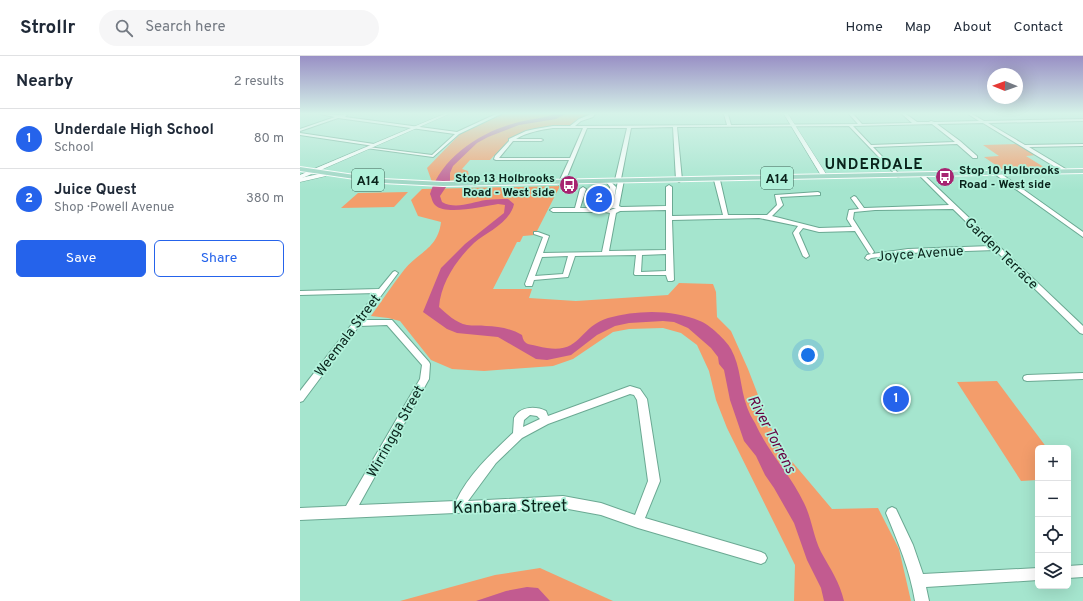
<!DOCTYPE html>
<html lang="en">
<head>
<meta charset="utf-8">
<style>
  :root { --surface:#fff; --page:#f6f6f7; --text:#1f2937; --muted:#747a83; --line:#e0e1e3; --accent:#2563eb }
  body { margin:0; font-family:Overpass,sans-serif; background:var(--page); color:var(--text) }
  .controls { position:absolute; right:12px; bottom:12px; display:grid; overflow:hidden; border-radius:6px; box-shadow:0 4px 16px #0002 }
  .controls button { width:36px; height:36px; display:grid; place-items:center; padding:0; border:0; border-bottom:1px solid var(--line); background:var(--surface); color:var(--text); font:20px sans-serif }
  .compass { position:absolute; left:687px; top:12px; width:36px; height:36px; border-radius:50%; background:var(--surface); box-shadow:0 4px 16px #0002; rotate:271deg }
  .you { position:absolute; left:508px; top:299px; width:14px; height:14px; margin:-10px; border:3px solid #fff; border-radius:50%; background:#1a73e8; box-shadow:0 0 0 6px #1a73e833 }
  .badge { display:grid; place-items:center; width:26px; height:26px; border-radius:50%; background:var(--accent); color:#fff; font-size:13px; font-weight:700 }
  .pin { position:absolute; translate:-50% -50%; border:2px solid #fff; box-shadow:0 1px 4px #0006 }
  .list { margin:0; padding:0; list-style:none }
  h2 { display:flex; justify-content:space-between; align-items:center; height:52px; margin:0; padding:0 16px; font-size:17px }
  h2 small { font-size:13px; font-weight:400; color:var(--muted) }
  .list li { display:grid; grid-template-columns:26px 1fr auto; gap:12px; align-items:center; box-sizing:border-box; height:60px; padding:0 16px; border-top:1px solid var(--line) }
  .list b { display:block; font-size:15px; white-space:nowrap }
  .list p { margin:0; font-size:13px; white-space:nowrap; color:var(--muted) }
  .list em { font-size:13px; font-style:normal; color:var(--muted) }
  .actions { display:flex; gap:8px; padding:12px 16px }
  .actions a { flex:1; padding:9px 0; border:1px solid var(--accent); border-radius:6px; text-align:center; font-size:14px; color:var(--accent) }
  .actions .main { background:var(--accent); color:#fff }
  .icon { flex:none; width:22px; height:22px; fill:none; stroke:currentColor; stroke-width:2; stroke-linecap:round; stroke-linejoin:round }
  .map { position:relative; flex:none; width:783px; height:545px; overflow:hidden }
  header { display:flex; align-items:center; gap:24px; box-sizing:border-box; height:56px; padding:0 20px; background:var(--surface); border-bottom:1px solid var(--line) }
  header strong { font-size:19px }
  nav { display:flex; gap:22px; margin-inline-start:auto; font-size:14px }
  .search { width:280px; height:36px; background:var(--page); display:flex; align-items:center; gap:10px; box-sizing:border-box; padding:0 14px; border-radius:22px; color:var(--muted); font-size:15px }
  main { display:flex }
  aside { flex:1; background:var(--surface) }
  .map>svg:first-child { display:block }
</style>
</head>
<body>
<header>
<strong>Strollr</strong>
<div class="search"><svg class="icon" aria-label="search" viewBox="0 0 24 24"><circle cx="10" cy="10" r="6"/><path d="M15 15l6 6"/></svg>Search here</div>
<nav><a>Home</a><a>Map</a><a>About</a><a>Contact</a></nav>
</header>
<main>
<aside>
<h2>Nearby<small>2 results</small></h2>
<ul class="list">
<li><span class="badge">1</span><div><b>Underdale High School</b><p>School</p></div><em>80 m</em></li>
<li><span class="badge">2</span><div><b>Juice Quest</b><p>Shop · Powell Avenue</p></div><em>380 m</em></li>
</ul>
<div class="actions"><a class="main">Save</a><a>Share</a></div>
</aside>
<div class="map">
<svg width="783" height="545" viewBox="0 0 783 545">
  <rect width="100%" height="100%" fill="#a5e5ce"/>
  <g fill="#f39d6b">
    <path d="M201,58H289L288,60C280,63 275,67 269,70C263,72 254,70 247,71C215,76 211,82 190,104H170L162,113L168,115L169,120L157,124L132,126L127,112L160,78Z"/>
    <path d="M718,88L736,99L726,100L747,113L703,114L684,101L699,100L683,89Z"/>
    <path d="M260,130L235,179L223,180L220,186H217L193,233H232L229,242L276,245L368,239L379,227L413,228L416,236L417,261L431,275L448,313L470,370L489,402L532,453L578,452L599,493L611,545H494L495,509L427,372L416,344L409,315L397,289L381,277L363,272L329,273L313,276L273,303L253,310L184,315L152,313L131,304L100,265L88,262L71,260C82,245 92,229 104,214C118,196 138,193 141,166L118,160L111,144L122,133Z"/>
    <path d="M108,136L94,151L41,152L58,137Z"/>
    <path d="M697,325L747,392H738V424L721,425L657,326Z"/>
    <path d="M240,512L313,545H100L195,519Z"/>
  </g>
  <g fill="#c25b90">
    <path d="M255,58H265L256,63L219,69L188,81L177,87L153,110L150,117V125L140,140L142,146C156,154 172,146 186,144C193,143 201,143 208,143L214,148C210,167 187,176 174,187C156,204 141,227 139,251C147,258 156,267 167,269C173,270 180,269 186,270C198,270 212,273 222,279C224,289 228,288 237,290C282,302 276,272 308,262C337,254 372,253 400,265C409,268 427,285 431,293C441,311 440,332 447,351C449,357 452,362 455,367C468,396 491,419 504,447C512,463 513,480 521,496C530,512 540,527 544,545H524L521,532L507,504L494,467L474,432L465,419L456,400L444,385L430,344L424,314L419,308L418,301L411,292L388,272L374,266L363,265L329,267L315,270L297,279L271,299L247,304L236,303L198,281L157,277L147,273L123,256L141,212L165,188L204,157L205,149L198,148C184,150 146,160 135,149C132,146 132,142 130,138C142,100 182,75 219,66C231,63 244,62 255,58Z"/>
    <path d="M227,531L238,532L250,545H176L206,535Z"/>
  </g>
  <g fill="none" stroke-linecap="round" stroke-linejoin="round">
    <g stroke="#6ba993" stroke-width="2">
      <g id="minor">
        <path d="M20,58L39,59L45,58L47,59L45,61L157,76L196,58H201L159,78L133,101L66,92L68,91L132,99L155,78L38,62L0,75V73L35,61Z"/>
        <path d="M291,58H295L293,61L281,65L275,70L427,69L424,58H428L431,69L558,68L549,58H553L562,68L612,67L602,58H606L617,66H629L631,65L634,66L679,65L668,58H672L684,65L783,63V65L688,67L725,89L783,88V90L729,91L769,115V117H765L683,67L637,68L660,85L677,100V102H673L657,88L573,91L600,119V120L598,121L549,70L377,71L382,124L379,126L376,124L373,71L331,72L321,123L324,124L319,150L321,151L366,150V131L369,129L372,131V160L423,159L414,124L417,122L420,124L428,159H467L477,149L475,139L518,136L520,137V139L480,141L483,149L472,160L519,172L552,171L547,163L549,154L559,153L551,142L554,140L556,141L564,152L649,149L619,119L623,118L783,270V278L780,277L695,194L608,197L571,202L568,204L565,202L567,199L571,198L569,197L555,175L519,176L503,172L499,177L509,200L506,202L503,200L493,177L498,170L459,162L372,164L374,224L372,225H368L366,219H335L334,218L336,199L275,200L268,221L234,224L232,230H226L225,228L243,181L234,178V176H238L249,180L243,197L302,196L310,157L305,156H253L250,154L253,152H275L280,133L283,131L286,133L280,152H305L308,150L310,131L307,127L310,125L316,131L314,144L318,125L315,124L327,72H287L264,128L261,130L258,128L269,104H196L194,103L195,100L209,85V83L226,75L235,73L253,70H270L279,63ZM632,68L655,86L571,89L553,70ZM253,72H283L270,102H199L213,85H241L243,84L241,83H216C228,76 240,74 253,72ZM313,152H316L310,154V153ZM653,153L691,190L608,193L572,198L574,196L553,163L554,156L575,154ZM366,154V194L309,195L316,157L320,155ZM366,198V215L341,216L342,199ZM268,200L263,218L235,220L242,201Z"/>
        <path d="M0,77L74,88L76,89L74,90L0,79Z"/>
        <path d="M696,117H700L783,176V181L696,119Z"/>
        <path d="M95,215L98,217L63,264H92L129,306L130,308L129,323L59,449L156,445C169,418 192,397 213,377L214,362C220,350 236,350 246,355L248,360L330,330L340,333L347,343L360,425L345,462L461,496L465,498L467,502L465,506L461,508L338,472L301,459L263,452L0,464V452L46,450L120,323L122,309L87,269L59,270L3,345L0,346V335L76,237L0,239V235L79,233L93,216ZM330,338L334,339L337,344L348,425L335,459L301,447L263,440L168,445L196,407L222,382L248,368ZM230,359L237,360L240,363L223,371L224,364Z"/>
        <path d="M783,317V323L727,325L724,324L723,322L724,320L727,319Z"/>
        <path d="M592,451L596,453L613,489L623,518L738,512V524L626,531L629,545H615C610,514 598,486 586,457L588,453Z"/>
        <path d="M783,509V521L768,522V510Z"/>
      </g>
    </g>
    <g stroke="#6ba993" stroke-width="1">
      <g id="tertiary">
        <path d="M144,58H149L0,123V119Z"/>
        <path d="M484,58H488L528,121L527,122L522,121Z"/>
      </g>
    </g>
    <g stroke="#6ba993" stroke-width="1">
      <path id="secondary" d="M24,117L26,118V120L0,126V122Z"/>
    </g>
    <g stroke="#fff" stroke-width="2">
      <path id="primary" d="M0,111L82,123L143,126L783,113V117L143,130L82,127L0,115Z"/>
    </g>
    <use href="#minor" fill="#fff" fill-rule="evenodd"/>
    <use href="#tertiary" fill="#fff" fill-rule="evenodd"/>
    <use href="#secondary" fill="#fff" fill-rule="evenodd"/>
    <use href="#primary" fill="#9dd5c3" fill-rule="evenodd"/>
  </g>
  <linearGradient id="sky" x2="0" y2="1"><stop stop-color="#9990c5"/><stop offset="0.43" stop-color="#d6f3e9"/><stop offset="1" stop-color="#d6f3e9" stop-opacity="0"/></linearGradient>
  <rect width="783" height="134" fill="url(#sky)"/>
  <defs>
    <g id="bus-disc" transform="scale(1)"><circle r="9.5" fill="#a72471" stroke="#b2f2db"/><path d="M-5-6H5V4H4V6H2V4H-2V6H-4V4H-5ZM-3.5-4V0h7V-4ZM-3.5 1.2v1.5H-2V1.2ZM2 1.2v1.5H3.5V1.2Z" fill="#fff"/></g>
  </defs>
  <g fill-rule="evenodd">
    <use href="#bus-disc" x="645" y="121"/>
    <use href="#bus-disc" x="269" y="129"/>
  </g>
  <g text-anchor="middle" stroke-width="3.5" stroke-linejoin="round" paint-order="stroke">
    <g font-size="12" font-weight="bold" fill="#0a241c" stroke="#b2f2db" text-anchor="start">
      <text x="659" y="118">Stop 10 Holbrooks<tspan x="659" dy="14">Road - West side</tspan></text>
      <text x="255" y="126" text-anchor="end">Stop 13 Holbrooks<tspan x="255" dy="14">Road - West side</tspan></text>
    </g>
    <g fill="#b2f2db" stroke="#3c6255" stroke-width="1">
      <rect x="461" y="111" width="32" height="22" rx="3"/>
      <rect x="52" y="113" width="32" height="22" rx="3"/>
    </g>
    <g font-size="13" font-weight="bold" fill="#0a241c">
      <text x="477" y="127">A14</text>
      <text x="68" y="129">A14</text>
    </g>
    <g font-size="14" fill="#0a241c" stroke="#b2f2db">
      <text transform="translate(620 197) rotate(-4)" y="5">Joyce Avenue</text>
      <text transform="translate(702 197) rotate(44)" y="5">Garden Terrace</text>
      <text transform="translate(47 279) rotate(-53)" y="5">Weemala Street</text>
      <text transform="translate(95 375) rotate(-61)" y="5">Wirringga Street</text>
    </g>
    <g font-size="15" font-weight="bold" letter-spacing="1" fill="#0a241c" stroke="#b2f2db">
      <text x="574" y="113">UNDERDALE</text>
    </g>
    <g font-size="15" font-style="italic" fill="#670242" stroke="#b2f2db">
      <text transform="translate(472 378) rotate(62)" y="5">River Torrens</text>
    </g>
    <g font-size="17" fill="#0a241c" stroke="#b2f2db">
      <text transform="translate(210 450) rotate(-1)" y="6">Kanbara Street</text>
    </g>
  </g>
</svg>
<div class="controls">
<button>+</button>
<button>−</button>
<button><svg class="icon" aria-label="locate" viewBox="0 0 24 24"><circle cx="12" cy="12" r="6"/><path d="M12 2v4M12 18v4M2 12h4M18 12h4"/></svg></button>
<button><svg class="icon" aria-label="layers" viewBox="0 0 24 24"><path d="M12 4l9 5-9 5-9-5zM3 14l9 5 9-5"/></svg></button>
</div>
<svg class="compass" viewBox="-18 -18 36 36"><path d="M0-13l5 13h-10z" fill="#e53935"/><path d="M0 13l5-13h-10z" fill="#747a83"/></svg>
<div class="you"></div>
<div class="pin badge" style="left:596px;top:343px">1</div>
<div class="pin badge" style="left:299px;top:143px">2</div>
</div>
</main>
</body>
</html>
